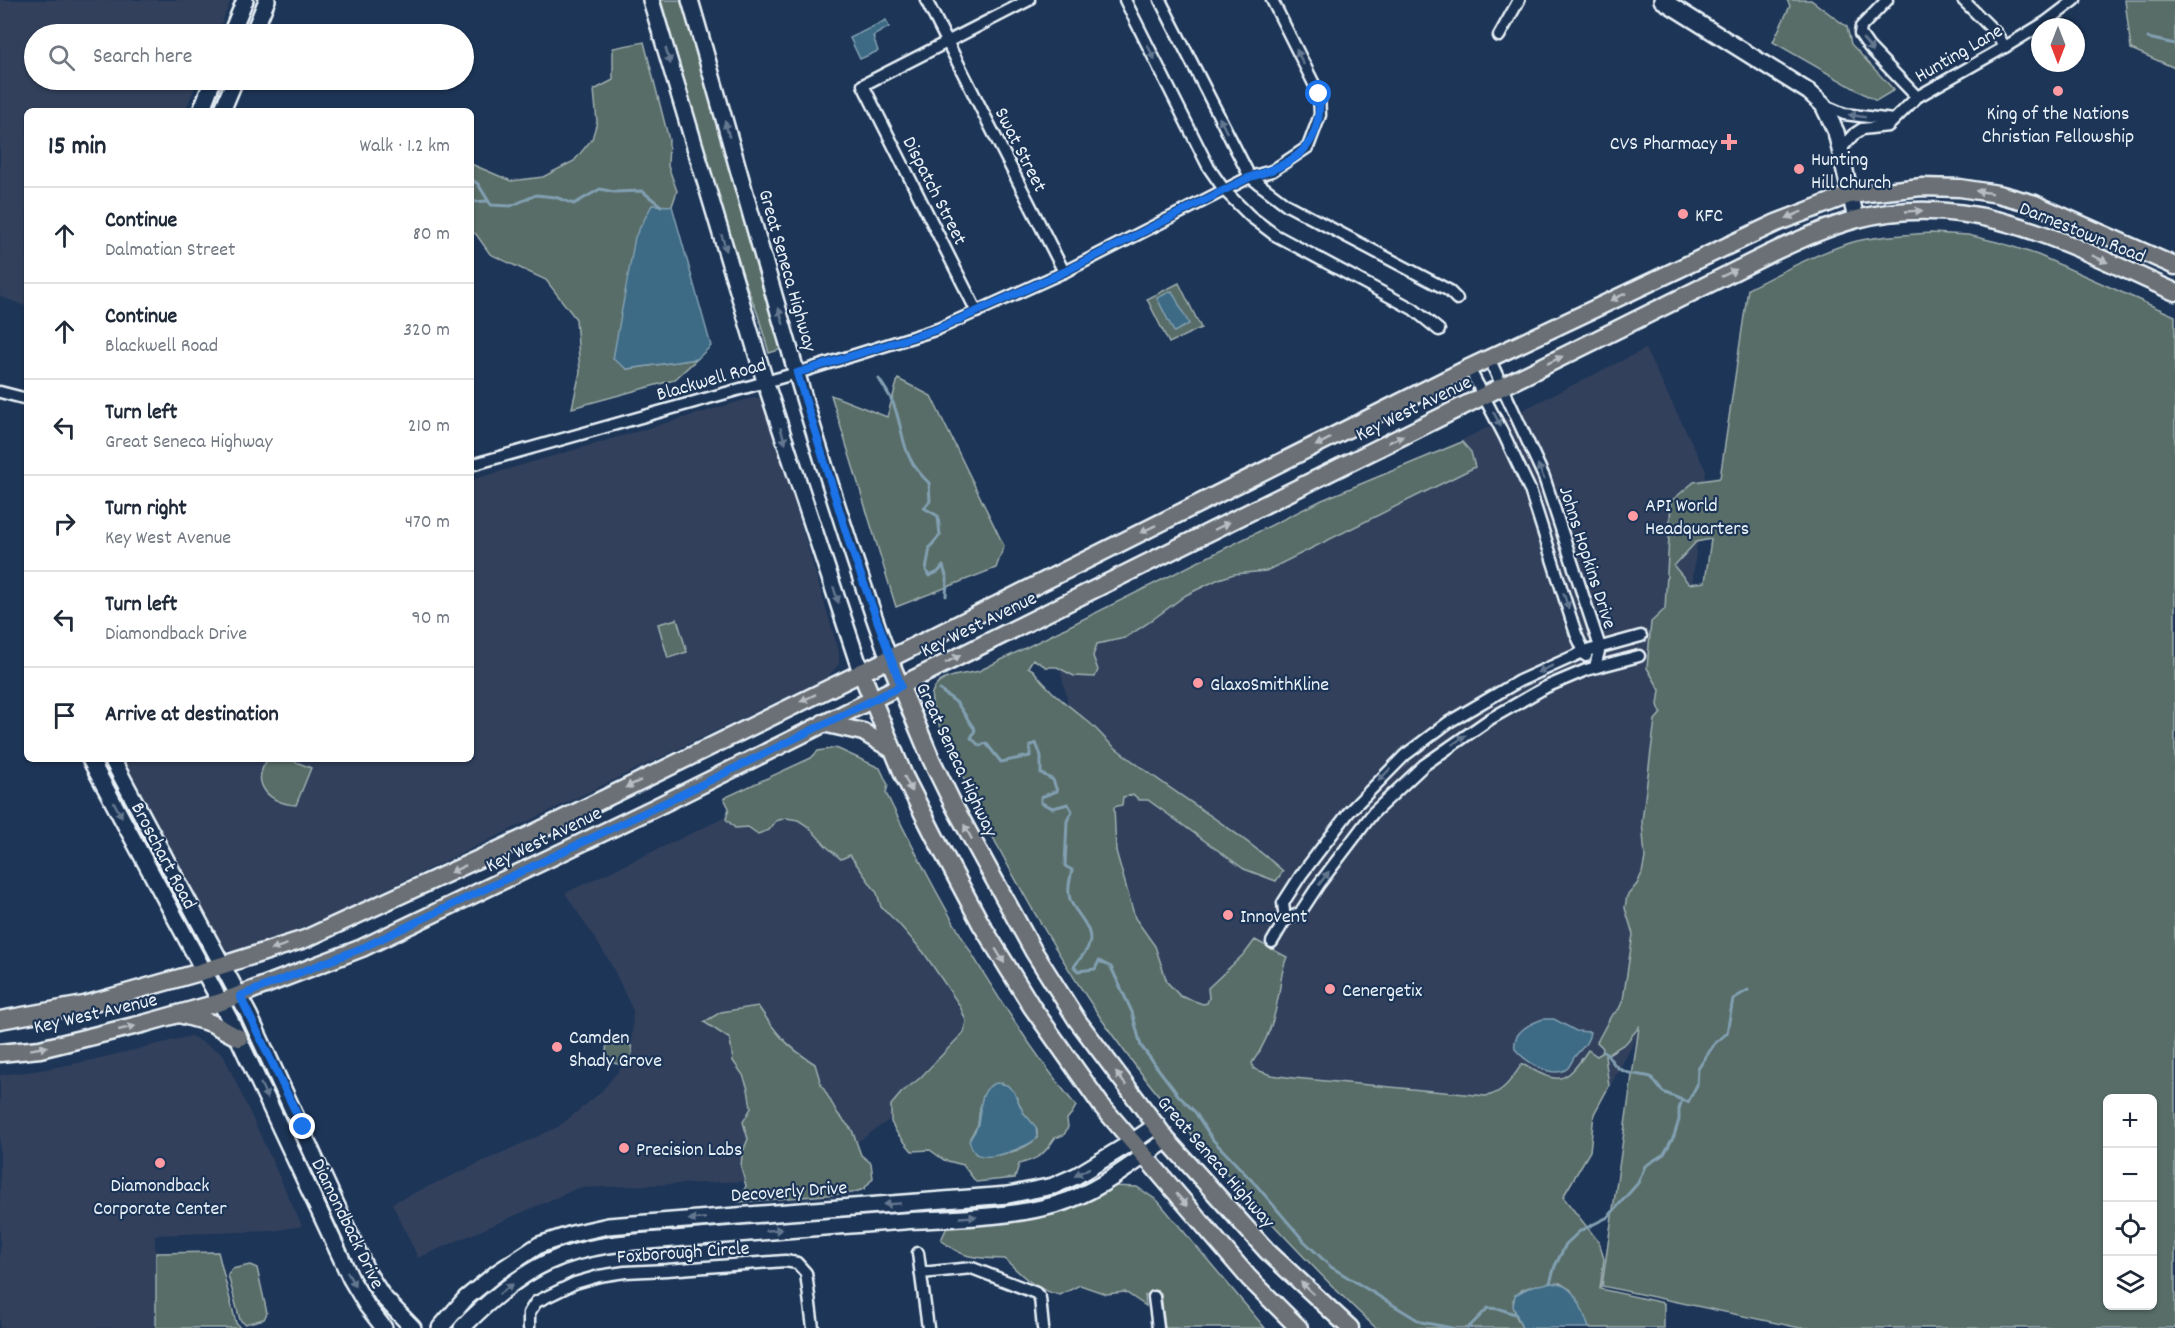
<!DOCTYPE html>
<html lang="en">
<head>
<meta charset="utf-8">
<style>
  :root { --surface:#fff; --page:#f6f6f7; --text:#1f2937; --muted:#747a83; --line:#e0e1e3 }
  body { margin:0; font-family:Dekko,sans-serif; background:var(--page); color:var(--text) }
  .controls { position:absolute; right:18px; bottom:18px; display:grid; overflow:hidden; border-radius:9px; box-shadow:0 2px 4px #0004 }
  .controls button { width:54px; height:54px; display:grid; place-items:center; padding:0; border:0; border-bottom:2px solid var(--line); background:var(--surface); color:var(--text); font:30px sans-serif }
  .compass { position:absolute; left:2031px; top:18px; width:54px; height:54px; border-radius:50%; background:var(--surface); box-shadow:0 2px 4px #0004; rotate:180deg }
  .stop { position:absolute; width:18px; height:18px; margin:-14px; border:4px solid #1a73e8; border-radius:50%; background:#fff }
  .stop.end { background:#1a73e8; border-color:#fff; box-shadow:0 2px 6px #0008 }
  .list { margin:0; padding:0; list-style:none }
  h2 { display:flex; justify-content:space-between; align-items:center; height:78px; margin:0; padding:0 24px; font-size:26px }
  h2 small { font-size:20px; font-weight:400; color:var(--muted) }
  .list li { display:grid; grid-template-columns:39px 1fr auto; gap:18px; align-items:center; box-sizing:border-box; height:96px; padding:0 24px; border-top:2px solid var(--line) }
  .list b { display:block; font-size:22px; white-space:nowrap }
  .list p { margin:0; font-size:20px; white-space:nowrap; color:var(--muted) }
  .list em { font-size:20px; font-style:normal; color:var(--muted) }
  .icon { flex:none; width:33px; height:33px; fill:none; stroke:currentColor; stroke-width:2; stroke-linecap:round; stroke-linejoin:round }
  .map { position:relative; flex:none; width:2175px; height:1328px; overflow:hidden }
  .search { position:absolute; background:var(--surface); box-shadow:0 2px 4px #0004; left:24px; top:24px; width:450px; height:66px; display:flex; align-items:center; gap:15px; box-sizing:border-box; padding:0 21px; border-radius:33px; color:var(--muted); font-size:22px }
  .panel { position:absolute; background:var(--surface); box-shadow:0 2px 4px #0004; left:24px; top:108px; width:450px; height:654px; border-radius:9px }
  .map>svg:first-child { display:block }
</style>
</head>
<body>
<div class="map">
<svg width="2175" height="1328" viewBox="0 0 2175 1328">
  <rect width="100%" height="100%" fill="#1d3557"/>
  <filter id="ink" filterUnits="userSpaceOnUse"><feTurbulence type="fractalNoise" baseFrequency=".0167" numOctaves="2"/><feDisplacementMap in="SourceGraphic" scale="12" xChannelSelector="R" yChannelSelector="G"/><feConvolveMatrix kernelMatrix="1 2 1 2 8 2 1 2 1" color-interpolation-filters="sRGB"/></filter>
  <g filter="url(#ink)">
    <g fill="#30415c">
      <path d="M0,0H231L217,34H34V80H198L185,111H27V307L0,296Z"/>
      <path d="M1645,349L1706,471L1637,1037L1581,1139L1240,1106L1140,1014L1054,643Z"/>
      <path d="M755,397L764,400L768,405L796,508L839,652V664L828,677L333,915L281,937L237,952H231L224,948L218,941L122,759H471V480Z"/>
      <path d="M832,767L999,1044L804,1179L578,1188L418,1258L392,1203L558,1127L600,1093L631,1056L633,1011L610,962L565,893Z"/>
      <path d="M191,1036L223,1054L302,1226L273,1231L155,1235V1328H0V1075L41,1070L88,1061Z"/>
    </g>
    <g fill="#596d68" stroke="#a0afb0" stroke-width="1.5" fill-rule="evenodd">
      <path d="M661,0H680L695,39L785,348L769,353L758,315L736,258Z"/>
      <path d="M1787,0H1811L1847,27L1851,44L1894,90L1876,101L1773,42L1790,6Z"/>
      <path d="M2125,0H2175V68L2131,49Z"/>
      <path d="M644,42L669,140L668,166L677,191L672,206H652L627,369L697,359L674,380L572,408L580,372L576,319L546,280L490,254L476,234L471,232V164L511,181L543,177L574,161L592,139L597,122L594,90L613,80V48Z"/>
      <path d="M1931,233L1968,235L2001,243L2038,255L2175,316V1328H1800L1602,1286L1639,1027L1626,1043L1605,1056L1609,1086L1594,1114L1590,1151L1563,1197L1599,1242L1604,1259L1600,1289L1664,1303V1328H1589L1571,1290L1560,1283L1532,1286L1522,1290L1513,1300L1515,1314L1522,1328H1376C1329,1285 1286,1239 1243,1192C1192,1137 1142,1079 1100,1017C1049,942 1004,863 965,781C957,765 927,707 932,693C938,674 964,675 979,671L1322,500L1462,442L1471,452L1475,467L1266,571L1234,574L1219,579L1186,595L1148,623L1125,638L1097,644L1093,656L1098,670L1095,677L1074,676L1057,667H1046L1033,659L1028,667L1033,670C1049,692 1066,703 1086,720C1096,727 1103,738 1112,745C1167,790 1230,824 1283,871L1276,881L1244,869L1148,800H1139L1134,795L1123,797L1122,805L1114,807L1116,851L1135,918L1155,946L1167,982L1180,996L1203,1004L1207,1003L1209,998L1208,988L1246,952L1255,940L1287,957C1281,970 1281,984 1278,998C1274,1022 1266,1044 1252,1063L1254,1069L1271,1075L1294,1078L1486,1096C1503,1094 1513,1077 1522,1064C1559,1084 1564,1086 1588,1050L1597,1056L1602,1053L1603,1048L1597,1042L1611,1016L1619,1009L1623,1000L1633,934L1625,908L1627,896L1637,884L1642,873L1645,858L1642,821L1655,720L1661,713L1658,705L1660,690L1647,668L1651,622L1665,609L1671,501L1694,482L1720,478L1748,289C1779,273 1819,252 1853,242C1878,235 1906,235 1931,233ZM1711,539L1705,582L1689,584L1674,566L1696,542ZM2108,1098H2152V1306H2108Z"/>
      <path d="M1179,283L1201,328L1169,343L1147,299Z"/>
      <path d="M898,379L931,396L1004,546L996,568L896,607L831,395L887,417Z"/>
      <path d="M677,619L687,652L668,658L658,624Z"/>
      <path d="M836,748L880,768L888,785L886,793C939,903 1000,1011 1076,1106L1072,1113L1067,1119L1068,1127L1064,1135L1055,1138C1044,1155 1038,1159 1019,1164L1015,1178L976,1182L963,1165L944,1160L930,1150L912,1151L897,1133L891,1122V1105L902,1092L920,1078L964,1032L966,1021L960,1006L924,953L898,923L881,907L877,893L850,855L841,859L826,846L809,827L798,820L786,818L776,821L769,830L758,834L748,827L735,828L726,819L729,808L724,798L811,758L818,751ZM1002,1083L1014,1092L1023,1112L1037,1130V1138C1024,1151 994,1159 976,1154L971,1145L970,1138L978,1125L980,1107Z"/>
      <path d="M268,759H289L311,768L296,805C270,804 249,784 268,759Z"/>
      <path d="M758,1006C776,1033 786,1046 815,1064L821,1084L838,1114L852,1130L861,1155L871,1163L873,1178L864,1189L852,1193L738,1202L746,1186L741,1167L742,1154L748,1139L743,1122L751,1108L748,1089L743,1075L733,1061L730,1039L704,1022L721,1012Z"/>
      <circle cx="619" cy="1051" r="13"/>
      <path d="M1111,1186L1137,1187L1158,1201L1265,1328H1165L1161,1294L1145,1295L1146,1306L1125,1292L1106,1294L1080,1285L1060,1295C1036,1290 1022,1276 1005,1259C976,1258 963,1259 941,1240L948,1225L1040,1217L1061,1210Z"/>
      <path d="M218,1252L236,1323L240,1328H156V1253Z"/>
      <path d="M250,1265L257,1268L267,1313L264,1319L245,1324L240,1320L228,1275L232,1269Z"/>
    </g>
    <g fill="#3e6a84" stroke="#82a0b2" stroke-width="1.5">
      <path d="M886,20L889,27L873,36L878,51L860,59L850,38Z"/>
      <path d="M652,205L672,206L711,346L697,359L627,369L613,359L635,237Z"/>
      <path d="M1172,291L1189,324L1174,332L1157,298Z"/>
      <path d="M1543,1019H1554L1576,1031L1590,1032C1589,1042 1582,1048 1576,1055C1571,1060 1571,1067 1565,1070C1550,1078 1524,1060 1515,1049C1512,1032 1529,1024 1543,1019Z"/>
      <path d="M997,1083L1007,1085L1014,1092L1023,1112L1036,1127L1037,1138C1028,1147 987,1163 975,1153C972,1150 971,1145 969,1141C972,1135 977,1130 978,1124C981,1109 979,1087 997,1083Z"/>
      <path d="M1550,1283C1576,1283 1581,1307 1589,1328H1522L1513,1306L1515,1295L1532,1286Z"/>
    </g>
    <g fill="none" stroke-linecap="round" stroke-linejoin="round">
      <g stroke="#82a0b2" stroke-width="3">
        <path d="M2148,38L2175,44"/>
        <path d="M471,179L478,184L491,205L511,206L536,195L555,197L574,204L600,189L614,192L642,191L661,206"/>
        <path d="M471,202L488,201"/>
        <path d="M879,379C885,388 892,398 895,408C906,441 901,456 929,483L930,501L924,508L938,516L940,535L930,547L926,570L929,576L938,572L943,566L947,579L946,596"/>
        <path d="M940,690L957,703L975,730L971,738L980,746L986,743L1001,762L1030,756V746L1036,743L1041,756V773L1053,780L1057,791L1041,797V803L1053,808L1068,804L1072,811L1067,821L1065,866L1072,870C1070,880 1067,889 1070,899C1073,912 1097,929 1088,947C1085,954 1078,960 1074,967L1078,971L1095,969L1099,961L1111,967L1132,1012L1141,1046L1178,1095L1195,1112L1213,1140L1257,1186L1304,1241L1331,1267L1421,1322L1452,1328"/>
        <path d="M1604,1052C1610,1057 1612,1063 1617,1067C1627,1075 1639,1074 1651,1077L1663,1092L1682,1100"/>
        <path d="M1550,1283L1555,1266L1566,1244L1580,1231L1608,1217L1638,1183L1645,1166L1664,1154L1674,1136L1679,1120V1109L1682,1100L1688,1102L1697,1085L1698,1069L1715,1043L1727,1033L1733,999L1748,990"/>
        <path d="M1468,1328L1488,1308L1500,1309L1515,1314"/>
      </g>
      <g stroke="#e8f1f8" stroke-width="15">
        <g id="street">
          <path d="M926,0L1064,272"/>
          <path d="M1125,0L1209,168L1225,191L1250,216L1275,235L1413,309L1439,330"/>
          <path d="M1160,0L1250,177L1287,205L1448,290L1457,299"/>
          <path d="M1887,0L1861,27L1860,34L1869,47L1917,97"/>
          <path d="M1963,0L1996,33L2005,47"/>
          <path d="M1499,36L1519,0"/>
          <path d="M1823,105L1844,114L1893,120"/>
          <path d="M1840,150L1853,135L1862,129L1888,126L1917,97L2005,47L2046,22L2075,0"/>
          <path d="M977,312L863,85L1029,0"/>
          <path d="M1489,358L1544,477L1600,647L1595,667"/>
          <path d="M1469,368L1505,437L1530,490L1576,634L1586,656"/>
          <path d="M0,392L27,399"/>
          <path d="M471,465L797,373L938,329L1064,272L1250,177L1272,171L1308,147L1320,115L1319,94L1272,0"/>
          <path d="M1285,920L1300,913L1319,884L1373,813L1424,765L1490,719L1546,687L1586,670L1639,656"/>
          <path d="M1272,942L1285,920L1283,903L1301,875L1349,812L1405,755L1449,722L1519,681L1583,652L1641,636"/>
          <path d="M918,1253L928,1328"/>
          <path d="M921,1273L972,1268L1036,1293L1040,1298L1043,1328"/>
          <path d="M1154,1297L1158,1328"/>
          <path d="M529,1328V1313L536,1302L575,1283L599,1276L625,1272L667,1270L785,1261L797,1263L806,1273L813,1328"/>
        </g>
      </g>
      <g stroke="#e8f1f8" stroke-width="20">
        <g id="secondary">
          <path d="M651,0L765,381L861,672"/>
          <path d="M690,0C754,220 811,443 889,659"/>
          <path d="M1662,0L1809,92L1823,105L1836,132L1856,219"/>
          <path d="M231,34L245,0"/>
          <path d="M253,34L267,0"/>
          <path d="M201,111L213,80"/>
          <path d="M222,111L235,80"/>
          <path d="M90,759L229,1018L351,1279L367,1306L384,1328"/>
          <path d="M112,759L249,1015L367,1272L383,1297L413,1328"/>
          <path d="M440,1328L466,1298L498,1272L539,1245L572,1234L608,1226L1008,1195L1053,1186L1076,1176L1132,1142L1157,1125"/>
          <path d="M462,1328C484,1305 519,1275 548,1262C592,1242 640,1242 687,1238C759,1232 832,1226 904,1221C955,1218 1008,1218 1058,1204C1098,1192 1133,1163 1167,1140"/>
        </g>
      </g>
      <g stroke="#e8f1f8" stroke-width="21">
        <g id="primary">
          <path d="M889,659L931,759L954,806L1034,952L1077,1020L1167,1140L1267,1251L1350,1328"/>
          <path d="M861,672L904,776L937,841L981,924L1032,1007L1101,1105L1249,1278L1299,1328"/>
          <path d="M823,723L863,732L893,750"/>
          <path d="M179,1014L211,1023L239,1038"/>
          <path d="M0,1020L84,1005L204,971L305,939L524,838L889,659L1469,368L1776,223L1849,195L1922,187L1960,188L1998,194L2035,204L2175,266"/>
          <path d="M0,1053L40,1049L146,1023L221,1002L362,948L654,808L1771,253C1799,240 1827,227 1857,219C1975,189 2071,246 2175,292"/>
        </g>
      </g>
      <use href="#street" stroke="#1d3557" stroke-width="10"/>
      <use href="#secondary" stroke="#1d3557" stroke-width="15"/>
      <use href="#primary" stroke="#6b6f75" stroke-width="16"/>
    </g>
    <defs><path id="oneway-solid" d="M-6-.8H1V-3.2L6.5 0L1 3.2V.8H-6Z" transform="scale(1.5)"/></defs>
    <g fill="#64778f">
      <use href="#oneway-solid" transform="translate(1868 45) rotate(50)"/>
      <use href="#oneway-solid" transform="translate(1151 52) rotate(63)"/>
      <use href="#oneway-solid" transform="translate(668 56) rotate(73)"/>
      <use href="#oneway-solid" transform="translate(1300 57) rotate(-116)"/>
      <use href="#oneway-solid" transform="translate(1857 116) rotate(-171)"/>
      <use href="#oneway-solid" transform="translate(1223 125) rotate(-117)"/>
      <use href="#oneway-solid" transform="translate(727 129) rotate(-106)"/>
      <use href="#oneway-solid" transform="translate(724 243) rotate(73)"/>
      <use href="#oneway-solid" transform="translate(781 316) rotate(-106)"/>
      <use href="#oneway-solid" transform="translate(1497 419) rotate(63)"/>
      <use href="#oneway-solid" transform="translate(783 436) rotate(72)"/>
      <use href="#oneway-solid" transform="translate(1541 472) rotate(-113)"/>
      <use href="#oneway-solid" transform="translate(836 595) rotate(72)"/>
      <use href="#oneway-solid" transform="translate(1566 601) rotate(72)"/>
      <use href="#oneway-solid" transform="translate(1545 669) rotate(156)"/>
      <use href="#oneway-solid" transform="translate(1459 740) rotate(-35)"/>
      <use href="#oneway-solid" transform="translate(1384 775) rotate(134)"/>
      <use href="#oneway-solid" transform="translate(118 810) rotate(62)"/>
      <use href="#oneway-solid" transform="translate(1324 878) rotate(-53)"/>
      <use href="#oneway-solid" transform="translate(264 1091) rotate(66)"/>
      <use href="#oneway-solid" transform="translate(1082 1172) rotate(151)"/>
      <use href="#oneway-solid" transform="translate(892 1204) rotate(176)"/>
      <use href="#oneway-solid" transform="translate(968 1217) rotate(-3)"/>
      <use href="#oneway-solid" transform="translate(697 1219) rotate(175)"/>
      <use href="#oneway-solid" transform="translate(774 1230) rotate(-5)"/>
      <use href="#oneway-solid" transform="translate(351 1279) rotate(62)"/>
      <use href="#oneway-solid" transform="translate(506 1289) rotate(-37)"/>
    </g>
    <g fill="#b6bdc4">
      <use href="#oneway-solid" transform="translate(1984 192) rotate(-171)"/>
      <use href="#oneway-solid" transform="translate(1914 211) rotate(-3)"/>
      <use href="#oneway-solid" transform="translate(1794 215) rotate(157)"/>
      <use href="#oneway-solid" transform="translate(2100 259) rotate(24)"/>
      <use href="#oneway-solid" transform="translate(1729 273) rotate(-26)"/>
      <use href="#oneway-solid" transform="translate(1618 297) rotate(155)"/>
      <use href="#oneway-solid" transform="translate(1555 360) rotate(-26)"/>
      <use href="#oneway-solid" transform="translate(1396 439) rotate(-26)"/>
      <use href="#oneway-solid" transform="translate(1323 442) rotate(153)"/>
      <use href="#oneway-solid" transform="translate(1222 526) rotate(-26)"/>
      <use href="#oneway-solid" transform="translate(1148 529) rotate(154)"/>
      <use href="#oneway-solid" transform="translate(953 659) rotate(-27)"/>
      <use href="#oneway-solid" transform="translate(808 698) rotate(154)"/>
      <use href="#oneway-solid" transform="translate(633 784) rotate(154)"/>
      <use href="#oneway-solid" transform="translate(908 784) rotate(64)"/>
      <use href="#oneway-solid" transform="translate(968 832) rotate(-118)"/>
      <use href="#oneway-solid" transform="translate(458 869) rotate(155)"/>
      <use href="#oneway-solid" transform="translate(279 947) rotate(162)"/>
      <use href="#oneway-solid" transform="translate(1000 956) rotate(59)"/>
      <use href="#oneway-solid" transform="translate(127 1028) rotate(-13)"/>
      <use href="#oneway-solid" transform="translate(39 1048) rotate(-10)"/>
      <use href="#oneway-solid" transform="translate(1121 1079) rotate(-128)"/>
      <use href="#oneway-solid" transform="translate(1182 1200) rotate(49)"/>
      <use href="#oneway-solid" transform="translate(1307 1288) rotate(-137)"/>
    </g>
  </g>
  <g fill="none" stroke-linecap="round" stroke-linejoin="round" filter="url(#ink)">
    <path stroke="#1a73e8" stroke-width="8" d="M303,1127L240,996L362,948L654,808L901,686L851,548L797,373L938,329L1064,272L1250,177C1296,164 1323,146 1319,94"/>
  </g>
  <g fill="#ff9aa2" stroke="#1d3557" stroke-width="2">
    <circle cx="2058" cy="91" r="6"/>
    <path d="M1726 133h6v6h6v6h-6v6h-6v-6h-6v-6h6z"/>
    <circle cx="1799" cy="169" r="6"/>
    <circle cx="1683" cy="214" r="6"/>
    <circle cx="1633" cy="516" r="6"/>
    <circle cx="1198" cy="683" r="6"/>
    <circle cx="1228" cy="915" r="6"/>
    <circle cx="1330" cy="989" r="6"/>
    <circle cx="557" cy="1047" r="6"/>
    <circle cx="624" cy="1148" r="6"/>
    <circle cx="160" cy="1163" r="6"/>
  </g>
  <g text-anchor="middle" stroke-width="4.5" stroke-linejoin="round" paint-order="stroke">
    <g font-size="20" fill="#e8f1f8" stroke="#1d3557">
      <text transform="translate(1958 52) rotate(-30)" y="7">Hunting Lane</text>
      <text transform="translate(1022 149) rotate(63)" y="7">Swat Street</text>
      <text transform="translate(936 190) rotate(63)" y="7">Dispatch Street</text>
      <text transform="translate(2083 231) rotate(22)" y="7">Darnestown Road</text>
      <text transform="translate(789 270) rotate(74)" y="7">Great Seneca Highway</text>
      <text transform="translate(711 378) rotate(-16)" y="7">Blackwell Road</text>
      <text transform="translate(1413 407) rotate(-26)" y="7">Key West Avenue</text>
      <text transform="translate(1589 557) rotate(72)" y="7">Johns Hopkins Drive</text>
      <text transform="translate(978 623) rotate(-26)" y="7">Key West Avenue</text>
      <text transform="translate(958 759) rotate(65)" y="7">Great Seneca Highway</text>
      <text transform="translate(543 838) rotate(-26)" y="7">Key West Avenue</text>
      <text transform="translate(165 855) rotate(62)" y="7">Broschart Road</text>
      <text transform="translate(95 1012) rotate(-13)" y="7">Key West Avenue</text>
      <text transform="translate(1217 1161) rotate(49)" y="7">Great Seneca Highway</text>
      <text transform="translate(789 1190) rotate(-4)" y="7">Decoverly Drive</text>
      <text transform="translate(349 1223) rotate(64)" y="7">Diamondback Drive</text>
      <text transform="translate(683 1251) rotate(-4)" y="7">Foxborough Circle</text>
    </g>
    <g font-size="20" fill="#e8f1f8" stroke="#1d3557" text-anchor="start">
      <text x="2058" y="119" text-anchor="middle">King of the Nations<tspan x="2058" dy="23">Christian Fellowship</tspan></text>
      <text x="1717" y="149" text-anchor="end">CVS Pharmacy</text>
      <text x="1811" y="165">Hunting<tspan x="1811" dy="23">Hill Church</tspan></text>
      <text x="1695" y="221">KFC</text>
      <text x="1645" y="511">API World<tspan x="1645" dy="23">Headquarters</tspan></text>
      <text x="1210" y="690">GlaxoSmithKline</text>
      <text x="1240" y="922">Innovent</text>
      <text x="1342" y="996">Cenergetix</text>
      <text x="569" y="1043">Camden<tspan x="569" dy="23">Shady Grove</tspan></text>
      <text x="636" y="1155">Precision Labs</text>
      <text x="160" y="1191" text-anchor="middle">Diamondback<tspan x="160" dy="23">Corporate Center</tspan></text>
    </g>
  </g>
</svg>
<div class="controls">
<button>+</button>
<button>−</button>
<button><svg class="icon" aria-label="locate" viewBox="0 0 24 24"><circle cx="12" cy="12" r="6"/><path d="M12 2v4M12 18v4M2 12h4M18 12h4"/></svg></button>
<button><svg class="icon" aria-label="layers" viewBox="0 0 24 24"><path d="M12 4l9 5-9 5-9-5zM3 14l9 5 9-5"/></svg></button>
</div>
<svg class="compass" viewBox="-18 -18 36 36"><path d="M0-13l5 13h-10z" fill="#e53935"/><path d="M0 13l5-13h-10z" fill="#747a83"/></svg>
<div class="stop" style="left:1319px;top:94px"></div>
<div class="stop end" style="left:303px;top:1127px"></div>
<div class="search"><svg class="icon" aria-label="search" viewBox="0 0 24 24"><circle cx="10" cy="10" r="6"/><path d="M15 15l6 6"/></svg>Search here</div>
<section class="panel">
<h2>15 min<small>Walk · 1.2 km</small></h2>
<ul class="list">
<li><svg class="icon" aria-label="ahead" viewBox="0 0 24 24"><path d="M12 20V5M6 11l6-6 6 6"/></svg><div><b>Continue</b><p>Dalmatian Street</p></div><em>80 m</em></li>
<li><svg class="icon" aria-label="ahead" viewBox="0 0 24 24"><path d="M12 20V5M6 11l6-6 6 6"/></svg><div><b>Continue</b><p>Blackwell Road</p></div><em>320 m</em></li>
<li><svg class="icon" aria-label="left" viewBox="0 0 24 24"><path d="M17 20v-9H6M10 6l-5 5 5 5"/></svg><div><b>Turn left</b><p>Great Seneca Highway</p></div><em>210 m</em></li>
<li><svg class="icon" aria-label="right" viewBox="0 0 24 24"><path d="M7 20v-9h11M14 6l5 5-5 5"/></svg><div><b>Turn right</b><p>Key West Avenue</p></div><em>470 m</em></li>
<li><svg class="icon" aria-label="left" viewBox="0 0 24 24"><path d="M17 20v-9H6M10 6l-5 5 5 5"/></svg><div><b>Turn left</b><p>Diamondback Drive</p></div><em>90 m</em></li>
<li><svg class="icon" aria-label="arrive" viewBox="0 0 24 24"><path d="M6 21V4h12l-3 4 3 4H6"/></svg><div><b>Arrive at destination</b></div></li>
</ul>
</section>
</div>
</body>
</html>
